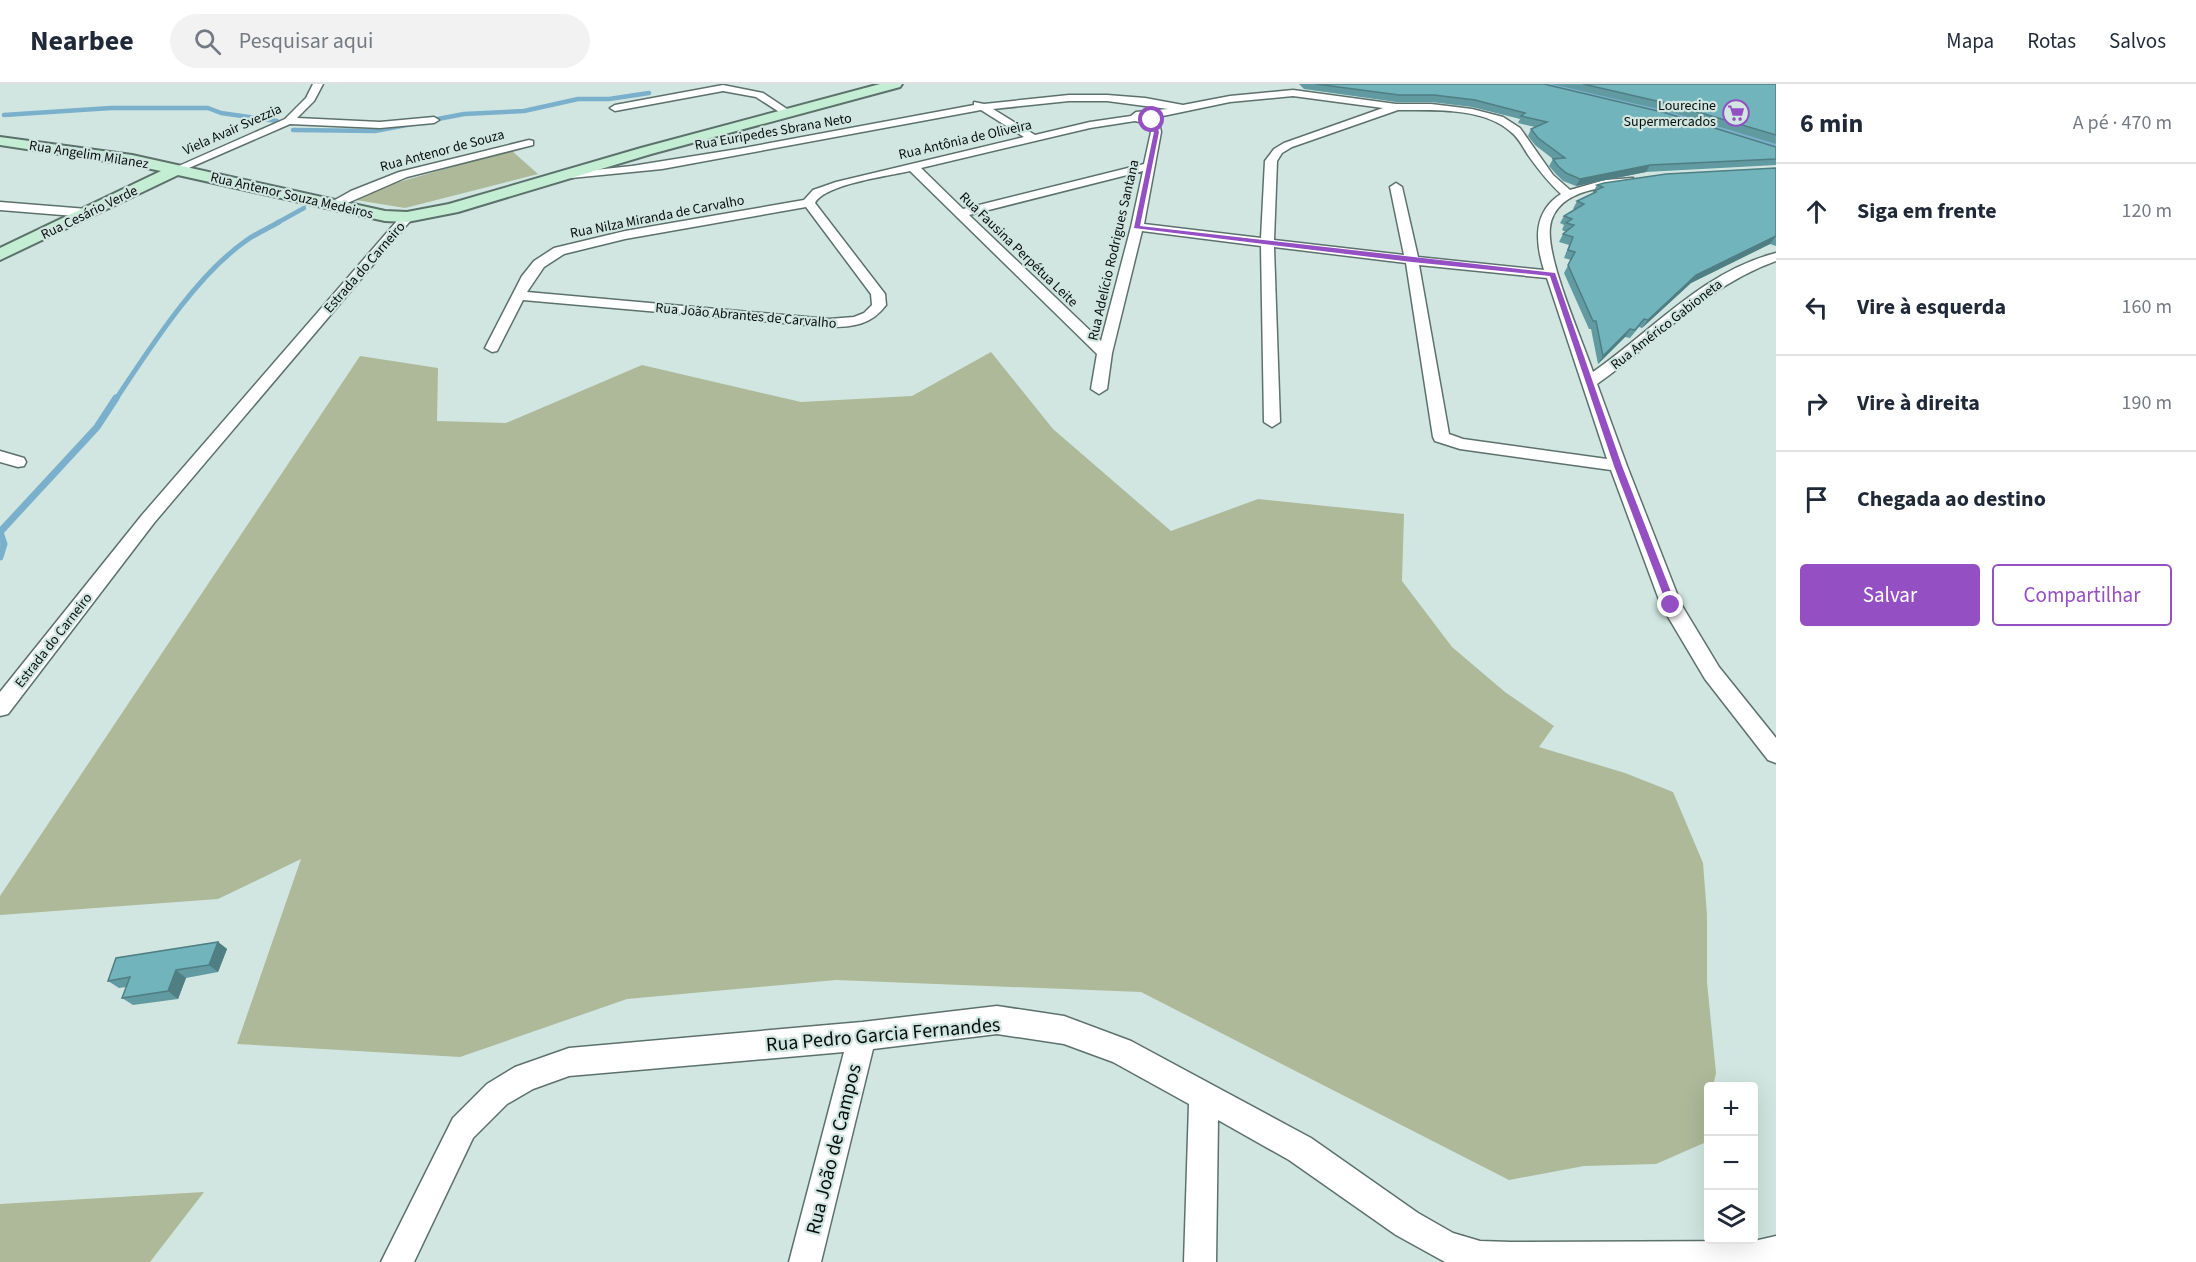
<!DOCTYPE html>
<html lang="pt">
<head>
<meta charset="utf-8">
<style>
  :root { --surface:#fff; --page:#f2f2f3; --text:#1f2937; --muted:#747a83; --line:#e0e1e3; --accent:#944fc3 }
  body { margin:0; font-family:"Source Sans 3",sans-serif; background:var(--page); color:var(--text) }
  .controls { position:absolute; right:18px; bottom:18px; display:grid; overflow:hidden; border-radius:6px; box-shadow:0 6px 24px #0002 }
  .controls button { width:54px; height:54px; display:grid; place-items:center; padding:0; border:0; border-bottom:2px solid var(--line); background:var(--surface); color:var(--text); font:30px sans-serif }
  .stop { position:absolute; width:18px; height:18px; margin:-14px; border:4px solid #944fc3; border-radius:50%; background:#fff }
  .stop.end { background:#944fc3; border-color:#fff; box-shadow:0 2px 6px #0008 }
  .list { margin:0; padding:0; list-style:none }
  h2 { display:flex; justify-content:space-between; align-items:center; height:78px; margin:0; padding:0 24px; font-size:26px }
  h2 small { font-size:20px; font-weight:400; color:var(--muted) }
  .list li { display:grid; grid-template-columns:39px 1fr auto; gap:18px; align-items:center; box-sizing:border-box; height:96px; padding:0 24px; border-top:2px solid var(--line) }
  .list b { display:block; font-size:22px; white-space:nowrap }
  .list em { font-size:20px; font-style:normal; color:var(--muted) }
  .actions { display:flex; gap:12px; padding:18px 24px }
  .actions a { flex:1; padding:14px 0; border:2px solid var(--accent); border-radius:6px; text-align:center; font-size:21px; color:var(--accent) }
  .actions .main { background:var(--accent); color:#fff }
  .icon { flex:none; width:33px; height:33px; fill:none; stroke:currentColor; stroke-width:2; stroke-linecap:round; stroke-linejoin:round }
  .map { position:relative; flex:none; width:1776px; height:1178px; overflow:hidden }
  header { display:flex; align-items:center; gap:36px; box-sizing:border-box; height:84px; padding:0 30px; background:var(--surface); border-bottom:2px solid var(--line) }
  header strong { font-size:28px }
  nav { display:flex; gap:33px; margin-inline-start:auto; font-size:21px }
  .search { width:420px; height:54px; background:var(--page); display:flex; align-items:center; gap:15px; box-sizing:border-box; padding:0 21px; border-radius:33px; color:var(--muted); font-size:22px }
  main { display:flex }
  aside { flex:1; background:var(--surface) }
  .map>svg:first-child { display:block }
</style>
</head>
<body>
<header>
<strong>Nearbee</strong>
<div class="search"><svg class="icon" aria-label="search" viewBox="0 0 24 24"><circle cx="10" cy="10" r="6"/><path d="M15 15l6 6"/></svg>Pesquisar aqui</div>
<nav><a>Mapa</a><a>Rotas</a><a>Salvos</a></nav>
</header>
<main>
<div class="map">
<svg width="1776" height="1178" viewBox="0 0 1776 1178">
  <rect width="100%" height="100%" fill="#d1e6e0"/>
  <g fill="#adb999">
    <path d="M511,66L538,90L405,124L350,115L385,102Z"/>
    <path d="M991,268L1053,345L1171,447L1258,415L1404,430L1402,497L1452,563L1505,608L1554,642L1539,663L1625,689L1673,708L1703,779L1707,831V898L1716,989L1713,1002H1708V1032L1704,1059L1656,1080L1584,1082L1509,1096L1141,908L836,896L627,915L460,973L237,960L301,775L218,815L0,831V812L360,272L438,284L437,337L506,339L642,281L801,318L912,312Z"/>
    <path d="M204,1108L150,1178H0V1120Z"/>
  </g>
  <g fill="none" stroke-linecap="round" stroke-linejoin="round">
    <g stroke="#7ab0cb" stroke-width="4.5">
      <path d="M4,31L111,24H208L221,29L277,37"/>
      <path d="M293,46L375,47L464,30L524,27L578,15H609L649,9"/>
      <path d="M277,139L304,124"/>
    </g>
    <path stroke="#7ab0cb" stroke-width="5" d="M116,315C150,264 196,191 247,156C257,149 269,144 279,138"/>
    <path stroke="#7ab0cb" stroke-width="7" d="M0,473L4,460L0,448L97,343L116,314"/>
    <path fill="#7ab0cb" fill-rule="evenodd" d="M1537,0H1578L1704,29L1776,50V65L1689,40L1540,5Z"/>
    <g stroke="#5d716c" stroke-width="3">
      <g id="street">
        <path d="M313,0H323L314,17L297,34L380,38L434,33L439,36L434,39L380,44L290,40L182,87H174L172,85L285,35L306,14Z"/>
        <path d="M723,1L763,9L793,29L784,31L756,13L723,7L615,27L610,24L615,21Z"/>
        <path d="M1293,6L1396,20H1431L1472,25L1503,33L1520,44L1553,91L1570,106L1605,96L1633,94V98C1609,104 1583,103 1563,119C1556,125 1551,134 1550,143C1546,175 1582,255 1593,288C1652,247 1704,187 1776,169V177C1706,202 1657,258 1597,300L1627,382L1681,520L1719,583L1776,654V679L1768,676L1705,595L1661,521L1611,386L1460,365L1435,357L1433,353L1406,179L1274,163L1280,338L1272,343L1264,338L1261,162L1142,147L1112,269L1107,305L1099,310L1091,305L1097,270L910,87C889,92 825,100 815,119L885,210L886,221C871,241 853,243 829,243L523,216L497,267L492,268L485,264L522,192L534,177L554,164L625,147L804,116L813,106L836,98L1024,53L981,26L662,85L571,94L565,91L567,89L632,82L738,65L974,21V18L984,20L1069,11H1107L1145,14L1183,21L1230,12ZM1293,12L1383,24L1284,59L1274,65L1265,77L1261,154L1144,140L1161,48L1158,33L1230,18ZM1069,17H1107L1168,25L1136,28L1131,32L1090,38L1035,51L993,25ZM1398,26C1432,26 1484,23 1511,48C1518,53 1523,63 1528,71C1538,85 1548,98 1561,110C1533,128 1535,157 1544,186L1418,173L1402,103L1396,99L1390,103L1404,171L1274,156L1277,77L1282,69L1292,63ZM1135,37L1148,40L1151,48L1144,80L963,125L921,84L1090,44ZM1143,87L1131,143L1101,257L969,131ZM806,123L871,210L872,221L864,229L854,233L829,235L527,208L544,183L564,170L625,155ZM1419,181L1547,194L1607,375L1463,355L1449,350Z"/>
        <path d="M529,56L533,57V61L407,93L336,124L332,125L326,121L351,107L399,88Z"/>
        <path d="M0,118L87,125L93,129L87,133L0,126Z"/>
        <path d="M407,129L413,133L411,136L154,439L8,630L0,632V608L142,431L403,130Z"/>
        <path d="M0,367L24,374L26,378L24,382L18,383L0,378Z"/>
        <path d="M997,922L1064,932L1131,957L1311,1054L1418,1129L1453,1149L1480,1157L1511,1158L1754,1157L1776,1152V1178H1445L1396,1151L1289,1076L1218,1036L1216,1178H1184L1189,1020L1113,978L1064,960L997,950L873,965L821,1178H789L844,968L569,992L533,1005L507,1020L473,1054L414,1178H381L453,1034L487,1000L515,983L569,964L862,938Z"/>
      </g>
    </g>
    <g stroke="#5d716c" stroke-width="4">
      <path id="secondary" d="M880,0H902L900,3L651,70L458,128L407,138L385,137L178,91L0,176V164L161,87L132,81L0,61V53L132,71L385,127L407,128L449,120L641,64Z"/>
    </g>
    <use href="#street" fill="#fff" fill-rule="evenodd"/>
    <use href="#secondary" fill="#c3eed3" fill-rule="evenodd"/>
  </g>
  <g fill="#619ba1">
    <path d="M1299,0H1544L1776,63V81L1646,88L1576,102L1563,97L1555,89L1549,82L1553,75L1535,61L1528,52L1531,45L1535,43L1518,39L1520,35L1472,23L1431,18H1396L1304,5Z"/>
    <path d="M1552,0H1776V60L1671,28Z"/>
    <path d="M1776,84V162L1770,160L1691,199L1642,244L1639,243L1630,254L1625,253L1598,280L1591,245H1589L1564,189L1571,176L1564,174L1569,161L1559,158L1563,150L1566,148L1562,146L1564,141L1560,139L1564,132L1575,125H1573L1577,117L1592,110L1597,101Z"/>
    <path d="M218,858L227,865L218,888L186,894L178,915L133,921L122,914L127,903L119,904L108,897Z"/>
  </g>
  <g fill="#4f7e83">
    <path d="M1650,81L1646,88L1576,102L1580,95Z"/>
    <path d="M1776,152L1770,160L1691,199L1642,244L1648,236L1696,191Z"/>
    <path d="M1630,245L1625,253L1598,280L1603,272Z"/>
    <path d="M218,858L227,865L218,888L209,881Z"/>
    <path d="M176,886L186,894L178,915L168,907Z"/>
  </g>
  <g fill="#71b4bb" stroke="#4f7e83" stroke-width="1.5">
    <path d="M1316,0H1544L1666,29L1776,63V75L1650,81L1580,95L1566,89L1558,82L1553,75L1565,74L1538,54L1531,45L1547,38L1521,32L1525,29L1475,16L1434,11H1399Z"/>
    <path d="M1583,0H1776V51L1674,21Z"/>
    <path d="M1776,84V152L1696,191L1648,236L1644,235L1635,246L1630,245L1603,272L1596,237H1593L1568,181L1575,168L1568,166L1573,153L1563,150L1574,141L1566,139L1572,135L1564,132L1584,120L1577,117L1596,108L1594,107L1603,103L1597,101L1604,99L1666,90Z"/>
    <path d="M218,858L209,881L176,886L168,907L122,914L130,893L108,897L116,874Z"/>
  </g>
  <path fill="#944fc3" d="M1153,35L1159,48L1140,142L1555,189L1622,382L1676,521L1675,523L1671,524L1667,521L1614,382L1550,192L1412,178L1134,144L1154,48L1149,36Z"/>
  <defs>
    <g id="supermarket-ring" transform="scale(1.35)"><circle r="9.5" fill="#d1e6e0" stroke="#944fc3" stroke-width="1.5"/><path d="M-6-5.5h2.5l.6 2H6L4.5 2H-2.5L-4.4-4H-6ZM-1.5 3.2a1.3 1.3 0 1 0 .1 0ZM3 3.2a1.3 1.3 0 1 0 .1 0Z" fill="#944fc3"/></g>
  </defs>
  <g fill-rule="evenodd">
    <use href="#supermarket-ring" x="1736" y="29"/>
  </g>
  <g text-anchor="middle" stroke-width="4.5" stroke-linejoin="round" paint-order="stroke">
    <g font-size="14" fill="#070e0c" stroke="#d1e6e0" text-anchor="end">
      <text x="1716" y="26">Lourecine<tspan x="1716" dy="16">Supermercados</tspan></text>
    </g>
    <g font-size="14" fill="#070e0c" stroke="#d1e6e0">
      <text transform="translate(232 45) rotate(-24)" y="5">Viela Avair Svezzia</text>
      <text transform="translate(773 47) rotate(-10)" y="5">Rua Euripedes Sbrana Neto</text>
      <text transform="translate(965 55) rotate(-13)" y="5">Rua Antônia de Oliveira</text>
      <text transform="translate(442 66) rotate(-15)" y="5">Rua Antenor de Souza</text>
      <text transform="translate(89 70) rotate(9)" y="5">Rua Angelim Milanez</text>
      <text transform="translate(292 111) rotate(13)" y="5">Rua Antenor Souza Medeiros</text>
      <text transform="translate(89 128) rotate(-26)" y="5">Rua Cesário Verde</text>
      <text transform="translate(657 132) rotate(-11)" y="5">Rua Nilza Miranda de Carvalho</text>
      <text transform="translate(1019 165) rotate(44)" y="5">Rua Fausina Perpétua Leite</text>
      <text transform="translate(1113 166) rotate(-77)" y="5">Rua Adelício Rodrigues Santana</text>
      <text transform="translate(364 183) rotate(-49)" y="5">Estrada do Carneiro</text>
      <text transform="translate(746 231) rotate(5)" y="5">Rua João Abrantes de Carvalho</text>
      <text transform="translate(1666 240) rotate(-38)" y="5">Rua Américo Gabioneta</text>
      <text transform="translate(53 556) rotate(-52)" y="5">Estrada do Carneiro</text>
    </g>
    <g font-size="20" fill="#070e0c" stroke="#d1e6e0">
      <text transform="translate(883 950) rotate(-5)" y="7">Rua Pedro Garcia Fernandes</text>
      <text transform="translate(833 1065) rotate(-76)" y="7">Rua João de Campos</text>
    </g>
  </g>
</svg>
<div class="controls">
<button>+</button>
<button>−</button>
<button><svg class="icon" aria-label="layers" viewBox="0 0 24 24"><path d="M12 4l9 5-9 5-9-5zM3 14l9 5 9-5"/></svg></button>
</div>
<div class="stop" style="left:1152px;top:36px"></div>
<div class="stop end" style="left:1671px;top:521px"></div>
</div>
<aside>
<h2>6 min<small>A pé · 470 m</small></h2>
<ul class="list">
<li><svg class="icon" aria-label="ahead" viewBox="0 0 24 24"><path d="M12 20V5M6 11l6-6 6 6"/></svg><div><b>Siga em frente</b></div><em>120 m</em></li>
<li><svg class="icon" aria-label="left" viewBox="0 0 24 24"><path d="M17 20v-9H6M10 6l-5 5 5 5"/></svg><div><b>Vire à esquerda</b></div><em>160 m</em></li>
<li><svg class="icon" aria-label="right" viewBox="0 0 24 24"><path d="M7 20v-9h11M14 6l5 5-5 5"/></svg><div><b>Vire à direita</b></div><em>190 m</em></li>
<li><svg class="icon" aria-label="arrive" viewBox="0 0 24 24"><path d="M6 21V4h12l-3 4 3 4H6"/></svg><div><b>Chegada ao destino</b></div></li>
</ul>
<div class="actions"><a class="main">Salvar</a><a>Compartilhar</a></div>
</aside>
</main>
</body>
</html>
